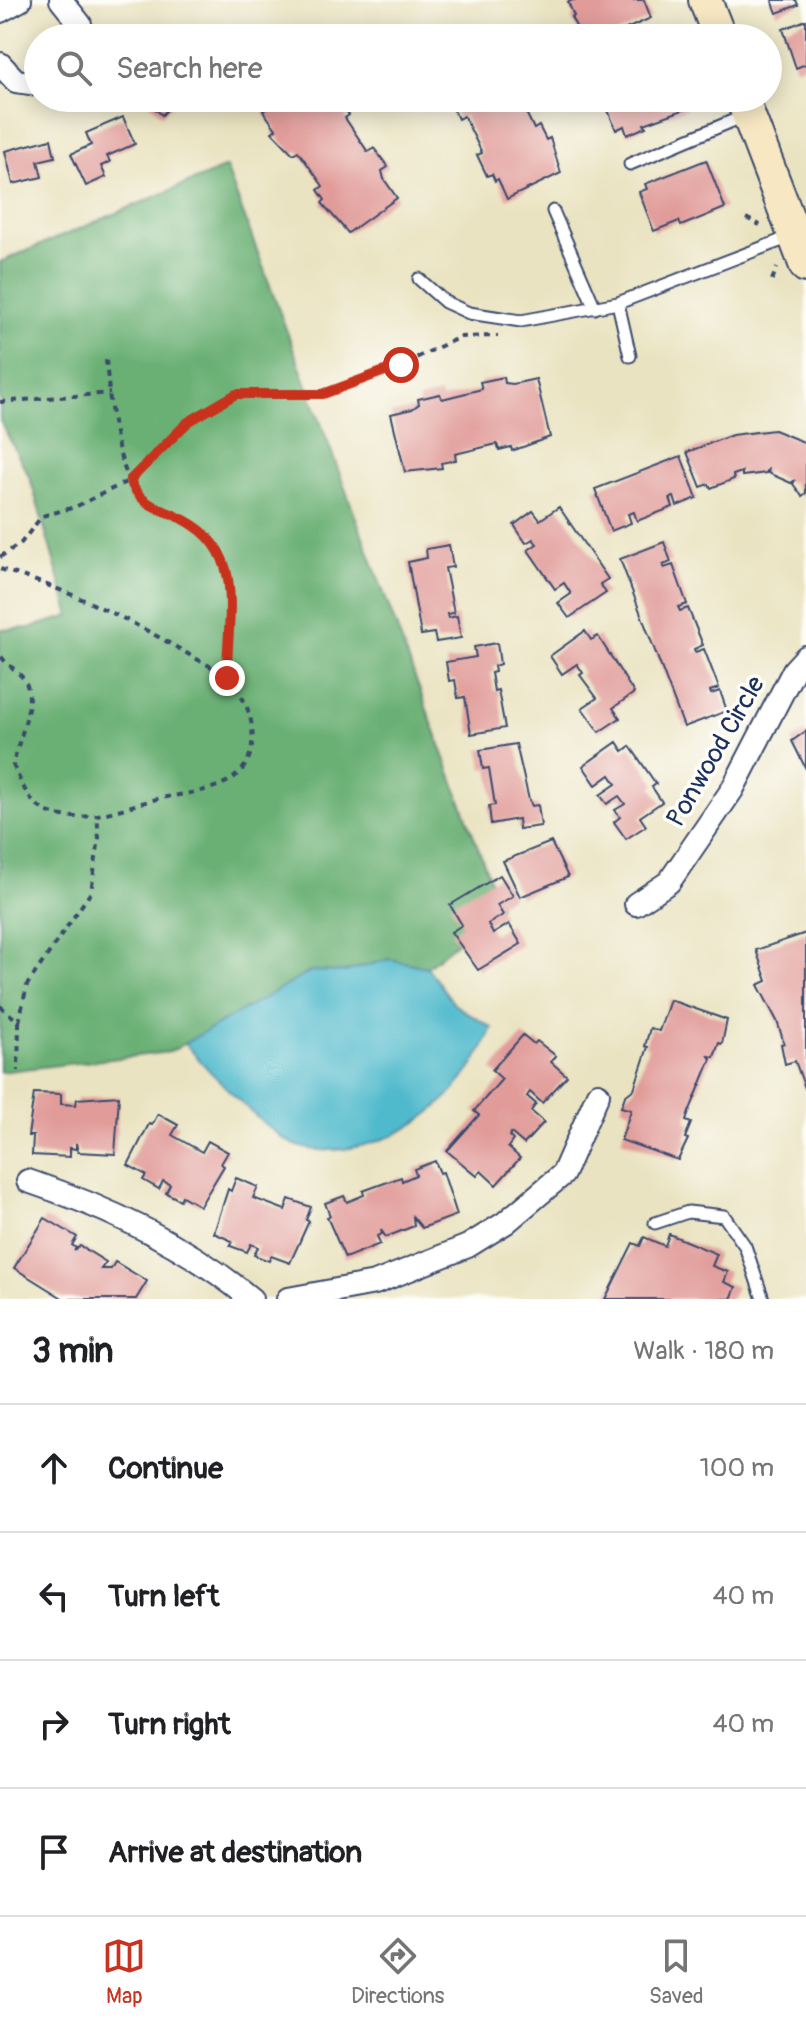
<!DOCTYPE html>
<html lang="en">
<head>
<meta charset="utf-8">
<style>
  :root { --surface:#fff; --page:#f2f2f2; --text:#202124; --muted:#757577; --line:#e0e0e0; --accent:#c8321e }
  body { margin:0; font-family:Pangolin,sans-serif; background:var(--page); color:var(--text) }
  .stop { position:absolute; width:24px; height:24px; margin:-18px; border:6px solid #c8321e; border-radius:50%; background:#fff }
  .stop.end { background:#c8321e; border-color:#fff; box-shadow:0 2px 8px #0008 }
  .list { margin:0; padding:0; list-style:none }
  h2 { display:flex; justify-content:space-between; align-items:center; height:104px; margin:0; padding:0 32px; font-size:34px }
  h2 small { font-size:26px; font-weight:400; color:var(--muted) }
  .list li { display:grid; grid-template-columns:52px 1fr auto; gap:24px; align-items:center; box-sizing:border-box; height:128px; padding:0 32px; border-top:2px solid var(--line) }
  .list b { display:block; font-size:30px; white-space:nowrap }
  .list em { font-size:26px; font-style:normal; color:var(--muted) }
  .icon { flex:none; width:44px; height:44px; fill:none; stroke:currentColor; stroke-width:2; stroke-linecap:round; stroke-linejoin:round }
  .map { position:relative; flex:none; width:806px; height:1299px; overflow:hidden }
  .search { position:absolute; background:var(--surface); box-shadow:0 4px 20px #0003; left:24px; right:24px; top:24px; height:88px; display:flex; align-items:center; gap:20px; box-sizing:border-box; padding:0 28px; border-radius:44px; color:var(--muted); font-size:30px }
  .sheet { height:616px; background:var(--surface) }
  nav { display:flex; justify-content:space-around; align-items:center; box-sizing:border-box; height:112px; border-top:2px solid var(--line); background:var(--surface); font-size:22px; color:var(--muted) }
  nav a { display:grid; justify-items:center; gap:4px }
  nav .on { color:var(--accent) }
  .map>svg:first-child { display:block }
</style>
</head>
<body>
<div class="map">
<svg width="806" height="1299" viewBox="0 0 806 1299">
  <rect width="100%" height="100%" fill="#fdfcf7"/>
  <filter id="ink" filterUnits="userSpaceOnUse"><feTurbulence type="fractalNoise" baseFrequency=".0125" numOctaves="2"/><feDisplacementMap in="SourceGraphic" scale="16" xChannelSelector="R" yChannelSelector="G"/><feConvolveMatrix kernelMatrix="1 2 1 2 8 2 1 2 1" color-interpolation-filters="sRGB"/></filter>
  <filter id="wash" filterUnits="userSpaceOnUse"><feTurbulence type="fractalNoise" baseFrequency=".006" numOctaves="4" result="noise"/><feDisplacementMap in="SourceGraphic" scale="32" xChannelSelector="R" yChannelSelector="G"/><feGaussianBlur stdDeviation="1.8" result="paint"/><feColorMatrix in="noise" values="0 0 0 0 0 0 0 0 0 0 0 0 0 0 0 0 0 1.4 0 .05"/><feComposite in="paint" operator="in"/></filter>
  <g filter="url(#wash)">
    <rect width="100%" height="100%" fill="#eae3c1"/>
    <path fill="#6bb074" stroke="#437069" stroke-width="2" d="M226,167L500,907L427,967L389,959L345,972L312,971L170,1052L0,1072V630L29,628L70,616L30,478L0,421V262Z"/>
    <path fill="#4fbacc" stroke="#357495" stroke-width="2" d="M389,959L427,967L455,1005L492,1028C467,1090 418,1136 351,1148C332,1151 308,1152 291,1143C267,1131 202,1065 185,1043L312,971L345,972Z"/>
    <g id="blocks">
      <g fill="#e19c9a">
        <path d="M573,0H644L651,18L606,38H582L571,17L574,16L568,2Z"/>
        <path d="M772,0H796L798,5L777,13Z"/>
        <path d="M806,20V64L796,68L783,29Z"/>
        <path d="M181,28L182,38H149L148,32Z"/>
        <path d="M143,98H179L162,115Z"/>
        <path d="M282,98H337L349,115L345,118L368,152L374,148L388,167L382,171L384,179L397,198L348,233L322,203L325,200L318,190L323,186L298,151L293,154L272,132L276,129L263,111Z"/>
        <path d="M448,98H519L534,129L539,126L546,140L550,138L561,173L507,199L498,179L495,181L492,174L487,176L477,155L482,153L464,116L458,119Z"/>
        <path d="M603,98H682L686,109L644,124L646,127L627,135L624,126L616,130Z"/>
        <path d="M123,117L135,144L107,156L110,162L101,166L106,177L86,186L71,154L91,145L86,133Z"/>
        <path d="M51,139L55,157L38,161L42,177L13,184L5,151Z"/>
        <path d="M706,160L725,208L681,226L679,221L654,231L639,192L647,189L645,184Z"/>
        <path d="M504,377L505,383L513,384L536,379L550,437L512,451L511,447L499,450L497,444L455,454L456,460L441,463L442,468L405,472L391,414L412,409L419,404L418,399L440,394L442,399L482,389L480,382Z"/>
        <path d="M774,430L806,443V493L802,496L793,484L795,480L791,483L768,473L769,468L766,473L742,476V472L733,475L734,479L711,488L709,484L701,487L687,452L732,435Z"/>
        <path d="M681,456L697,498L677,506L674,497L670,498L673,507L637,521L634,512L628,514L631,523L611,531L595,489Z"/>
        <path d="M559,507L608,579L600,584L606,593L569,618L558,603L571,594L564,583L555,589L528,550L537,544L533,539L526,543L514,525L533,511L540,520Z"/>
        <path d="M664,542L671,562L663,565L664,568L673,565L687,604L678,607L680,611L688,608L703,645L694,649L695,652L704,649L719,688L710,691L711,694L720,691L727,711L684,727L620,559Z"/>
        <path d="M449,545L453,567L445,568L454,613L447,614L448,618L457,616L461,638L436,642L434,633L421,635L408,562L427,558L426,549Z"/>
        <path d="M585,631L591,640L598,636L634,693L613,708L620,718L599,732L582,708L597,698L580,675L583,673L577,664L562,674L550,656Z"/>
        <path d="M497,643L500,664L494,666L495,672L491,673L494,691L498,690L505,728L471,734L465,697L458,698L455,680L449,681L446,662L476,657L474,647Z"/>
        <path d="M806,731V769L792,741Z"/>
        <path d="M617,742L623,751L630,746L656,784L652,787L662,802L640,817L646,826L626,839L614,822L620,817L615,810L625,804L619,796L607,804L600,795L616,784L610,775L596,785L583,766Z"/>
        <path d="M516,744L529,800L532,806L538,805L541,826L519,829L518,819L491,824L489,806L495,805L489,768L483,769L480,750Z"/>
        <path d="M551,842L568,877L520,897L503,861Z"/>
        <path d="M500,875L513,896L497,905L503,915L488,924L493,934L509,924L521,944L478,970L451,932L462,925L450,905Z"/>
        <path d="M806,933V1091L795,1061L785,1064L781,1044L784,1043L777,1021L758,985L767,981L756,950Z"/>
        <path d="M670,1000L727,1020L722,1044L719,1043L714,1057L709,1056L711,1059L689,1112L686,1121L691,1123L685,1138L688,1139L678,1160L621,1140L631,1110L621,1107L625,1096L634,1089L648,1047L645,1046L650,1028L659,1031Z"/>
        <path d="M523,1035L534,1044L537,1041L556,1056L551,1062L567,1076L542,1103L530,1092L527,1096L536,1104L531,1111L544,1122L524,1144L511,1133L509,1136L513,1140L508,1147L520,1158L496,1185L481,1171L477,1176L447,1151L479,1115L474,1111L502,1079L492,1070Z"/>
        <path d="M34,1093L61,1094V1104L76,1105L77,1099L119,1096L115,1154L78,1152L76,1143V1149L70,1148V1157L32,1155L33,1136H28Z"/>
        <path d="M158,1114L178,1125L172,1135L202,1152L208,1141L228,1152L221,1164L224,1166L200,1206L182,1196L180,1200L166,1193L170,1185L163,1181L159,1189L143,1180L146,1175L128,1165L149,1124L152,1125Z"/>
        <path d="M435,1161L440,1173L443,1172L457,1215L422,1228L413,1217L414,1226L386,1237L381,1230L382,1234L377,1236L380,1244L345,1258L327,1217L330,1216L325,1203L344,1196L347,1202L364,1195L363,1191L401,1177L402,1181L416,1175L414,1169Z"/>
        <path d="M236,1178L258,1187L253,1198L285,1210L289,1199L311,1207L306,1220L309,1221L290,1263L271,1256L269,1261L254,1255L258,1247L251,1244L247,1252L230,1246L232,1241L214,1233L228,1189L231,1191Z"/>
        <path d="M45,1218L77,1237L72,1245L76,1248L74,1251L80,1246L106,1262L101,1269H111L115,1262L147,1281L136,1299H64L14,1268Z"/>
        <path d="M669,1234L717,1254L712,1266L728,1272L724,1282L736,1287L731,1299H605L633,1243L640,1246L644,1237L665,1246Z"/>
      </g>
    </g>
  </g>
  <g filter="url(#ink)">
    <use href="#blocks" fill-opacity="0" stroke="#3a4a6d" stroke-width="2"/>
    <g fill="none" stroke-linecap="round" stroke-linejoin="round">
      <g stroke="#3a4a6d" stroke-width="15">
        <g id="service">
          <path d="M630,164L744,116"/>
          <path d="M553,211L595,308"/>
          <path d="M419,279L445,302L469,313L521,321L618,303L790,237"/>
          <path d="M618,303L630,356"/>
          <path d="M655,1223L688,1212L724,1216L745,1246L763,1299"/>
        </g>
      </g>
      <g stroke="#3a4a6d" stroke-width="26">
        <g id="minor">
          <path d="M61,0L80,24L82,38"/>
          <path d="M0,11L20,0"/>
          <path d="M0,64L16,81L38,84"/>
          <path d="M636,904L669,882L732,790L794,670L806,657"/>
          <path d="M28,1181C106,1207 188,1246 251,1299"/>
          <path d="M288,1299L375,1283L468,1246L505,1223L563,1174L598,1094"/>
        </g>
      </g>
      <g stroke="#3a4a6d" stroke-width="36">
        <g id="secondary">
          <path d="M705,0L720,38"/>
          <path d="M742,98L806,266"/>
        </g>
      </g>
      <g stroke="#3a4a6d" stroke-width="4" stroke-dasharray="6 6" stroke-linecap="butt">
        <path d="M746,218L760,225"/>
        <path d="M772,280L777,268"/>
        <path d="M106,360C110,401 114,469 143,501C149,507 158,509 165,512C189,521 215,535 224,561C238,598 226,639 227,677"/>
        <path d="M0,402L110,393"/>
        <path d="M0,557L21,543L42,516L75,507L130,480L188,422L236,394H323L401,365L460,337L498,336"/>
        <path d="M0,569C66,589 128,618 188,654C201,662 218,669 229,680C246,697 255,722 252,745C247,788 201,791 167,797C130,803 93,825 54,814C30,808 23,786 13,765C17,743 36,704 26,683C21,672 7,666 0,655"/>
        <path d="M0,1006L19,1022L18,1071"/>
        <path d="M19,1022L27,985L91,892L99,838L97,814"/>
      </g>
      <use href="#service" stroke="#fff" stroke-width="11"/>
      <use href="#minor" stroke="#fff" stroke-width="22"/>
      <use href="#secondary" stroke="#f7e8c3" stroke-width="32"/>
    </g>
  </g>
  <g fill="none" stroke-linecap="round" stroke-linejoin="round" filter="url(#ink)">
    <path stroke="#c8321e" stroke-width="10" d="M227,678C226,616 250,547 176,516C155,507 139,503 130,480L188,422L236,394H323L401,365"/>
  </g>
  <g text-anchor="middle" stroke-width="7" stroke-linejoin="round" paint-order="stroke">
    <g font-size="26" fill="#1b2f5e" stroke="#fdfcf7">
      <text transform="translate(715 751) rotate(-60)" y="9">Ponwood Circle</text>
    </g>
  </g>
</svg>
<div class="stop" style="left:401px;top:365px"></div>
<div class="stop end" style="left:227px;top:678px"></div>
<div class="search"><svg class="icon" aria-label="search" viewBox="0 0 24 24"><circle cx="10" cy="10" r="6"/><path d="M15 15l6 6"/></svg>Search here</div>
</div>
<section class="sheet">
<h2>3 min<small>Walk · 180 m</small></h2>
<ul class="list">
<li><svg class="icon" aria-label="ahead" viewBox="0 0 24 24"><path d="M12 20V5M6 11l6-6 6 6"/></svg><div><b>Continue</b></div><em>100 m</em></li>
<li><svg class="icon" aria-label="left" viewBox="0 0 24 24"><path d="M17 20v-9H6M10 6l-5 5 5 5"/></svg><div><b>Turn left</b></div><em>40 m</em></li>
<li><svg class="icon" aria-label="right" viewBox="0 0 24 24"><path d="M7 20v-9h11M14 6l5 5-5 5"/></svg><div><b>Turn right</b></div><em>40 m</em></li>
<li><svg class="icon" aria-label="arrive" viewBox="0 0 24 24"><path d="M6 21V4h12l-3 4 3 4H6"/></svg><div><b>Arrive at destination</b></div></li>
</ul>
</section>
<nav>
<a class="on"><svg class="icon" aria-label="map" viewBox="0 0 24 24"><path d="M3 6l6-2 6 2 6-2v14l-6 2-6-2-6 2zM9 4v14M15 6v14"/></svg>Map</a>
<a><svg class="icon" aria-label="directions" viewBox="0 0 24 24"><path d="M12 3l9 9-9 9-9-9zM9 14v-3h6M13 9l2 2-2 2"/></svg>Directions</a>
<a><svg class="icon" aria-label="saved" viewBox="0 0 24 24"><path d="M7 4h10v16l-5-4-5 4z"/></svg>Saved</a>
</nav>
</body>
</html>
